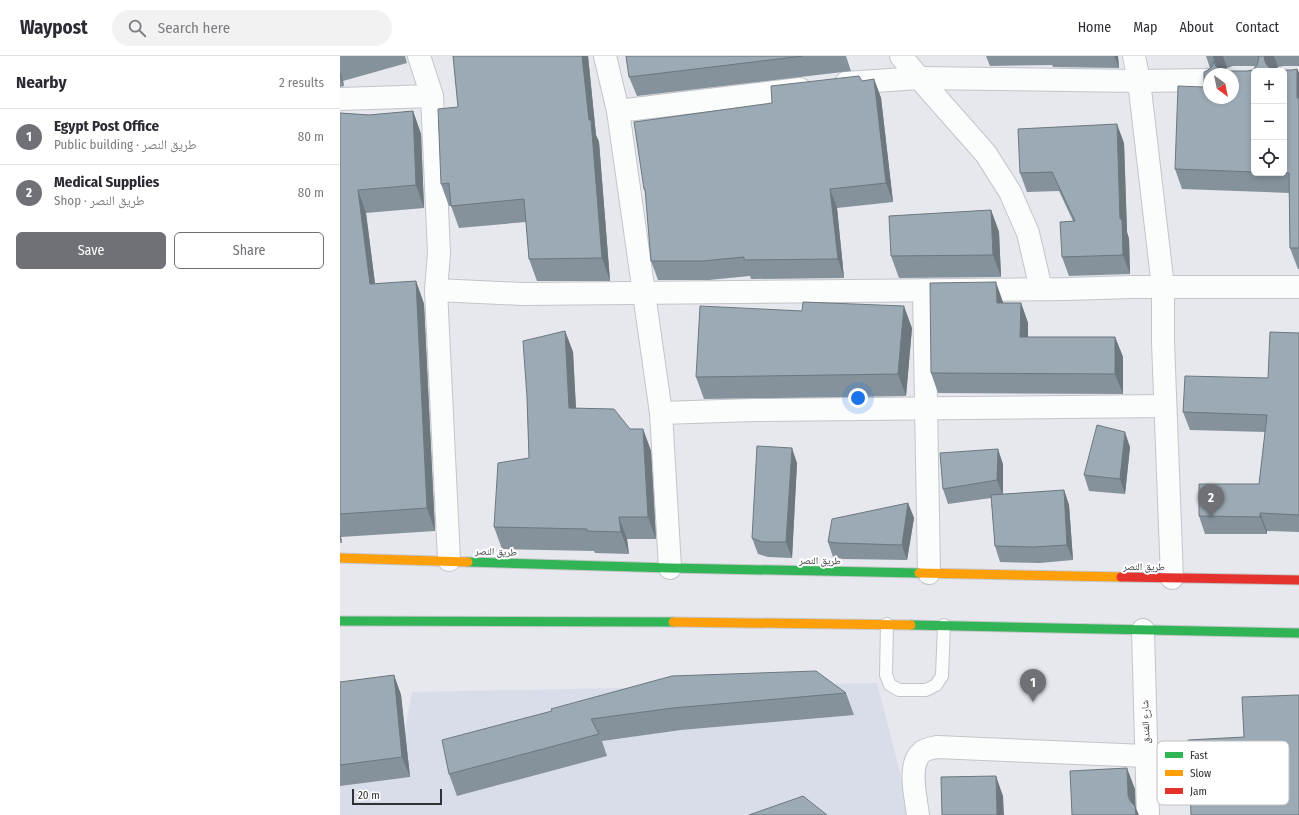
<!DOCTYPE html>
<html lang="en">
<head>
<meta charset="utf-8">
<style>
  :root { --surface:#fff; --page:#f2f2f3; --text:#2b2b33; --muted:#7c7c81; --line:#e1e1e2; --accent:#6f7176 }
  body { margin:0; font-family:"Fira Sans Condensed","Noto Naskh Arabic",sans-serif; background:var(--page); color:var(--text) }
  .controls { position:absolute; right:12px; top:12px; display:grid; overflow:hidden; border-radius:6px; box-shadow:0 2px 6px #0003 }
  .controls button { width:36px; height:36px; display:grid; place-items:center; padding:0; border:0; border-bottom:1px solid var(--line); background:var(--surface); color:var(--text); font:20px sans-serif }
  .compass { position:absolute; left:863px; top:12px; width:36px; height:36px; border-radius:50%; background:var(--surface); box-shadow:0 2px 6px #0003; rotate:147deg }
  .scale { position:absolute; left:12px; bottom:10px; width:90px; box-sizing:border-box; padding-left:4px; border:2px solid #2f3135; border-top:0; font-size:11px; line-height:14px; white-space:nowrap; color:#2f3135; -webkit-text-stroke:3px #fff; paint-order:stroke }
  .you { position:absolute; left:518px; top:342px; width:14px; height:14px; margin:-10px; border:3px solid #fff; border-radius:50%; background:#1a73e8; box-shadow:0 0 0 6px #1a73e833 }
  .badge { display:grid; place-items:center; width:26px; height:26px; border-radius:50%; background:var(--accent); color:#fff; font-size:13px; font-weight:700 }
  .pin { position:absolute; translate:-50% -33px; filter:drop-shadow(0 1px 2px #0008) }
  .pin::after { content:''; position:absolute; top:21px; width:14px; height:12px; background:inherit; clip-path:polygon(0 0,100% 0,50% 100%) }
  .list { margin:0; padding:0; list-style:none }
  h2 { display:flex; justify-content:space-between; align-items:center; height:52px; margin:0; padding:0 16px; font-size:17px }
  h2 small { font-size:13px; font-weight:400; color:var(--muted) }
  .list li { display:grid; grid-template-columns:26px 1fr auto; gap:12px; align-items:center; box-sizing:border-box; height:56px; padding:0 16px; border-top:1px solid var(--line) }
  .list b { display:block; font-size:15px; white-space:nowrap }
  .list p { margin:0; font-size:13px; white-space:nowrap; color:var(--muted) }
  .list em { font-size:13px; font-style:normal; color:var(--muted) }
  .actions { display:flex; gap:8px; padding:12px 16px }
  .actions a { flex:1; padding:9px 0; border:1px solid var(--accent); border-radius:6px; text-align:center; font-size:14px; color:var(--accent) }
  .actions .main { background:var(--accent); color:#fff }
  .icon { flex:none; width:22px; height:22px; fill:none; stroke:currentColor; stroke-width:2; stroke-linecap:round; stroke-linejoin:round }
  .map { position:relative; flex:none; width:959px; height:759px; overflow:hidden }
  header { display:flex; align-items:center; gap:24px; box-sizing:border-box; height:56px; padding:0 20px; background:var(--surface); border-bottom:1px solid var(--line) }
  header strong { font-size:19px }
  nav { display:flex; gap:22px; margin-inline-start:auto; font-size:14px }
  .search { width:280px; height:36px; background:var(--page); display:flex; align-items:center; gap:10px; box-sizing:border-box; padding:0 14px; border-radius:22px; color:var(--muted); font-size:15px }
  main { display:flex }
  aside { flex:1; background:var(--surface) }
  .map>svg:first-child { display:block }
</style>
</head>
<body>
<header>
<strong>Waypost</strong>
<div class="search"><svg class="icon" aria-label="search" viewBox="0 0 24 24"><circle cx="10" cy="10" r="6"/><path d="M15 15l6 6"/></svg>Search here</div>
<nav><a>Home</a><a>Map</a><a>About</a><a>Contact</a></nav>
</header>
<main>
<aside>
<h2>Nearby<small>2 results</small></h2>
<ul class="list">
<li><span class="badge">1</span><div><b>Egypt Post Office</b><p>Public building · طريق النصر</p></div><em>80 m</em></li>
<li><span class="badge">2</span><div><b>Medical Supplies</b><p>Shop · طريق النصر</p></div><em>80 m</em></li>
</ul>
<div class="actions"><a class="main">Save</a><a>Share</a></div>
</aside>
<div class="map">
<svg width="959" height="759" viewBox="0 0 959 759">
  <rect width="100%" height="100%" fill="#e6e8ee"/>
  <path fill="#d9ddea" d="M537,627L571,759H0V716L59,710L72,636Z"/>
  <g fill="none" stroke-linecap="round" stroke-linejoin="round">
    <g stroke="#c3c5c9" stroke-width="14">
      <path id="lane" d="M547,568L546,619L550,629L559,634H586L596,629L602,620L604,569"/>
    </g>
    <g stroke="#c3c5c9" stroke-width="24">
      <g id="street">
        <path d="M79,0L92,40"/>
        <path d="M265,0L278,55L321,357L330,512"/>
        <path d="M561,0L579,22L646,98L670,136L688,177L701,233"/>
        <path d="M794,0L799,25L823,231V286L832,522"/>
        <path d="M506,27L579,22L799,25L869,24"/>
        <path d="M0,43L92,40L99,197L96,234L109,504"/>
        <path d="M278,55L460,33"/>
        <path d="M96,234L182,238L728,233L790,231H959"/>
        <path d="M584,234L589,517"/>
        <path d="M321,357L413,354L825,350"/>
        <path d="M803,574L808,759"/>
        <path d="M578,759C576,742 567,708 582,696C586,693 593,692 597,691L806,700"/>
      </g>
    </g>
    <g stroke="#c5c6c8" stroke-width="11">
      <g id="fast">
        <path d="M128,506L330,512L579,517"/>
        <path d="M0,565L333,566"/>
        <path d="M571,569L959,577"/>
      </g>
    </g>
    <g stroke="#c5c6c8" stroke-width="11">
      <g id="slow">
        <path d="M0,502L128,506"/>
        <path d="M579,517L781,521"/>
        <path d="M333,566L571,569"/>
      </g>
    </g>
    <g stroke="#c5c6c8" stroke-width="11">
      <path id="jam" d="M781,521L959,524"/>
    </g>
    <use href="#lane" stroke="#fbfcfc" stroke-width="12"/>
    <use href="#street" stroke="#fbfcfc" stroke-width="22"/>
    <use href="#fast" stroke="#30b455" stroke-width="9"/>
    <use href="#slow" stroke="#ff9f0a" stroke-width="9"/>
    <use href="#jam" stroke="#e5322d" stroke-width="9"/>
  </g>
  <g fill="#85929b" fill-rule="evenodd">
    <path d="M0,0H65L67,7L3,25L4,30L0,31Z"/>
    <path d="M113,0H248L256,79L259,86L270,225H197L189,203L186,166L119,172L111,150H109L101,128L118,51Z"/>
    <path d="M286,0H506L511,15L297,40L289,21Z"/>
    <path d="M646,0H778L779,12L713,11L712,9L650,10Z"/>
    <path d="M866,0H959V10H944L938,11L935,14H952L957,13L959,17V213H958L950,192L949,137L842,133L835,113L864,31L868,14L870,12ZM893,10H914L915,11L913,14L907,15H884L887,12ZM914,15L944,117H914Z"/>
    <path d="M534,23L541,42L553,146L497,152L504,222L411,223L410,220L369,224H318L311,205L306,139L304,133L432,47L522,25Z"/>
    <path d="M73,55L81,78L84,152L26,157L35,228L76,225L84,248L95,475L1,481L2,487H0V57L29,59Z"/>
    <path d="M784,87L787,176L789,183L790,218L729,220L722,201L733,165L719,135L687,136L680,117Z"/>
    <path d="M651,154L659,176L661,221L559,222L551,200Z"/>
    <path d="M663,246V247H681L688,267V281H775L783,301V338L598,337L591,317Z"/>
    <path d="M572,272L566,340L364,343L356,321Z"/>
    <path d="M225,275L233,296L236,352L290,373H303L311,395L316,483H287L289,498L255,497L254,495L162,493L154,471L189,402L187,341Z"/>
    <path d="M959,277V476L927,475V478H865L859,460L919,428L925,376L850,374L843,356L928,322Z"/>
    <path d="M790,391L785,438L749,435L744,419Z"/>
    <path d="M457,407L452,502L428,501L418,498L412,482Z"/>
    <path d="M663,408V438L724,434L729,449L733,504L700,507L660,506L655,490L651,442L608,448L603,433Z"/>
    <path d="M568,447L574,462L567,504L503,503L493,501L488,486Z"/>
    <path d="M54,619L61,639L70,721L0,730V626Z"/>
    <path d="M506,637L514,659L341,674L262,685L267,700L117,740L109,718L212,655Z"/>
  </g>
  <g fill="#6c777e">
    <path d="M242,0H248L256,79L259,86L270,225L262,202L249,64Z"/>
    <path d="M774,0H778L779,12Z"/>
    <path d="M874,0H883L887,12L882,16L880,18L873,1Z"/>
    <path d="M925,0H934L938,11L934,15H928L924,2Z"/>
    <path d="M957,13L959,17V47L957,42Z"/>
    <path d="M0,16L3,25L4,30L0,20Z"/>
    <path d="M534,23L541,42L553,146L546,127Z"/>
    <path d="M73,55L81,78L84,152L76,129Z"/>
    <path d="M777,68L784,87L787,176L789,183L790,218L783,199L780,163Z"/>
    <path d="M490,133L497,152L504,222L498,203Z"/>
    <path d="M18,134L26,157L38,251L30,228Z"/>
    <path d="M651,154L659,176L661,221L653,199Z"/>
    <path d="M76,225L84,248L95,475L87,452Z"/>
    <path d="M656,226L663,246L664,267L657,247Z"/>
    <path d="M681,247L688,267V301L680,281Z"/>
    <path d="M564,250L572,272L566,340L558,318Z"/>
    <path d="M225,275L233,296L237,374L229,352Z"/>
    <path d="M775,281L783,301V338L775,318Z"/>
    <path d="M303,373L311,395L316,483L308,461Z"/>
    <path d="M785,376L790,391L785,438L780,423Z"/>
    <path d="M452,392L457,407L452,502L446,486Z"/>
    <path d="M658,393L663,408V440L657,424Z"/>
    <path d="M724,434L729,449L733,504L727,489Z"/>
    <path d="M568,447L574,462L567,504L562,489Z"/>
    <path d="M920,457L927,475V478L920,461Z"/>
    <path d="M279,461L287,483L289,498L281,476Z"/>
    <path d="M0,477L1,481L2,487L0,482Z"/>
    <path d="M54,619L61,639L70,721L62,701Z"/>
    <path d="M787,712L795,733L796,759L788,739Z"/>
    <path d="M656,720L663,740L664,759H657Z"/>
    <path d="M795,750L799,759H796Z"/>
  </g>
  <g fill="#9baab4" stroke="#6c777e" fill-rule="evenodd">
    <path d="M113,0H242L249,64H251L262,202L189,203L184,143L111,150L109,127L101,128L98,53L118,51Z"/>
    <path d="M286,0H463L289,21Z"/>
    <path d="M918,0H925L924,2L926,8L931,13L937,14H952L957,13V42H959V192H950L949,117H944V15H914V116L835,113L838,30L864,31V16L868,14L872,10L874,5L875,9L880,14L886,15H907L913,14L917,9L919,2ZM869,18H893V42H869Z"/>
    <path d="M519,20L522,25L534,23L546,127L490,133L498,203L404,204V201L362,205H311L305,133H304L294,66L432,47L431,30Z"/>
    <path d="M73,55L76,129L18,134L30,228L76,225L87,452L0,458V57L29,59Z"/>
    <path d="M777,68L780,163H782L783,199L722,201L720,166L735,165L712,116L680,117L678,73Z"/>
    <path d="M651,154L653,199L551,200L549,160Z"/>
    <path d="M656,226L657,247H681L680,281H775V318L591,317L590,227Z"/>
    <path d="M463,246L564,250L558,318L356,321L360,250L462,255Z"/>
    <path d="M225,275L229,352L274,353L290,373H303L308,461H279L281,476L247,475V473L154,471L158,407L189,402L187,341L183,285Z"/>
    <path d="M930,276L959,277V459L920,457V461L859,460V428H919L927,359L843,356L845,320L928,322Z"/>
    <path d="M757,369L785,376L780,423L744,419Z"/>
    <path d="M417,390L452,392L446,486H422L412,482Z"/>
    <path d="M658,393L657,424L603,433L600,397Z"/>
    <path d="M724,434L727,489L694,491L655,490L651,439Z"/>
    <path d="M568,447L562,489L498,487L488,486L492,463Z"/>
    <path d="M476,615L506,637L333,652L251,663L259,678L109,718L102,684L212,655L211,653L332,620Z"/>
    <path d="M54,619L62,701L0,709V626Z"/>
    <path d="M959,639V759H851L848,684L904,681L902,641Z"/>
    <path d="M787,712L788,739L790,745L795,750L796,759H732L730,715Z"/>
    <path d="M656,720L657,759H602L601,721Z"/>
    <path d="M463,740L487,759H409Z"/>
  </g>
  <g text-anchor="middle" stroke-width="4" stroke-linejoin="round" paint-order="stroke">
    <g font-size="10" fill="#2f3135" stroke="#fff">
      <text transform="translate(156 495) rotate(2)" y="4">طريق النصر</text>
      <text transform="translate(480 504) rotate(1)" y="4">طريق النصر</text>
      <text transform="translate(804 510) rotate(1)" y="4">طريق النصر</text>
      <text transform="translate(805 666) rotate(-92)" y="4">شارع الفندق</text>
    </g>
  </g>
  <rect x="817" y="685" width="132" height="64" rx="6" fill="#fff" stroke="#c1c1c2" stroke-width="1"/>
  <rect x="825" y="696" width="18" height="6" fill="#30b455"/>
  <rect x="825" y="714" width="18" height="6" fill="#ff9f0a"/>
  <rect x="825" y="732" width="18" height="6" fill="#e5322d"/>
  <g font-size="11" fill="#2f3135">
    <text x="850" y="703">Fast</text>
    <text x="850" y="721">Slow</text>
    <text x="850" y="739">Jam</text>
  </g>
</svg>
<div class="controls">
<button>+</button>
<button>−</button>
<button><svg class="icon" aria-label="locate" viewBox="0 0 24 24"><circle cx="12" cy="12" r="6"/><path d="M12 2v4M12 18v4M2 12h4M18 12h4"/></svg></button>
</div>
<svg class="compass" viewBox="-18 -18 36 36"><path d="M0-13l5 13h-10z" fill="#e53935"/><path d="M0 13l5-13h-10z" fill="#7c7c81"/></svg>
<div class="scale">20 m</div>
<div class="you"></div>
<div class="pin badge" style="left:693px;top:646px">1</div>
<div class="pin badge" style="left:871px;top:461px">2</div>
</div>
</main>
</body>
</html>
